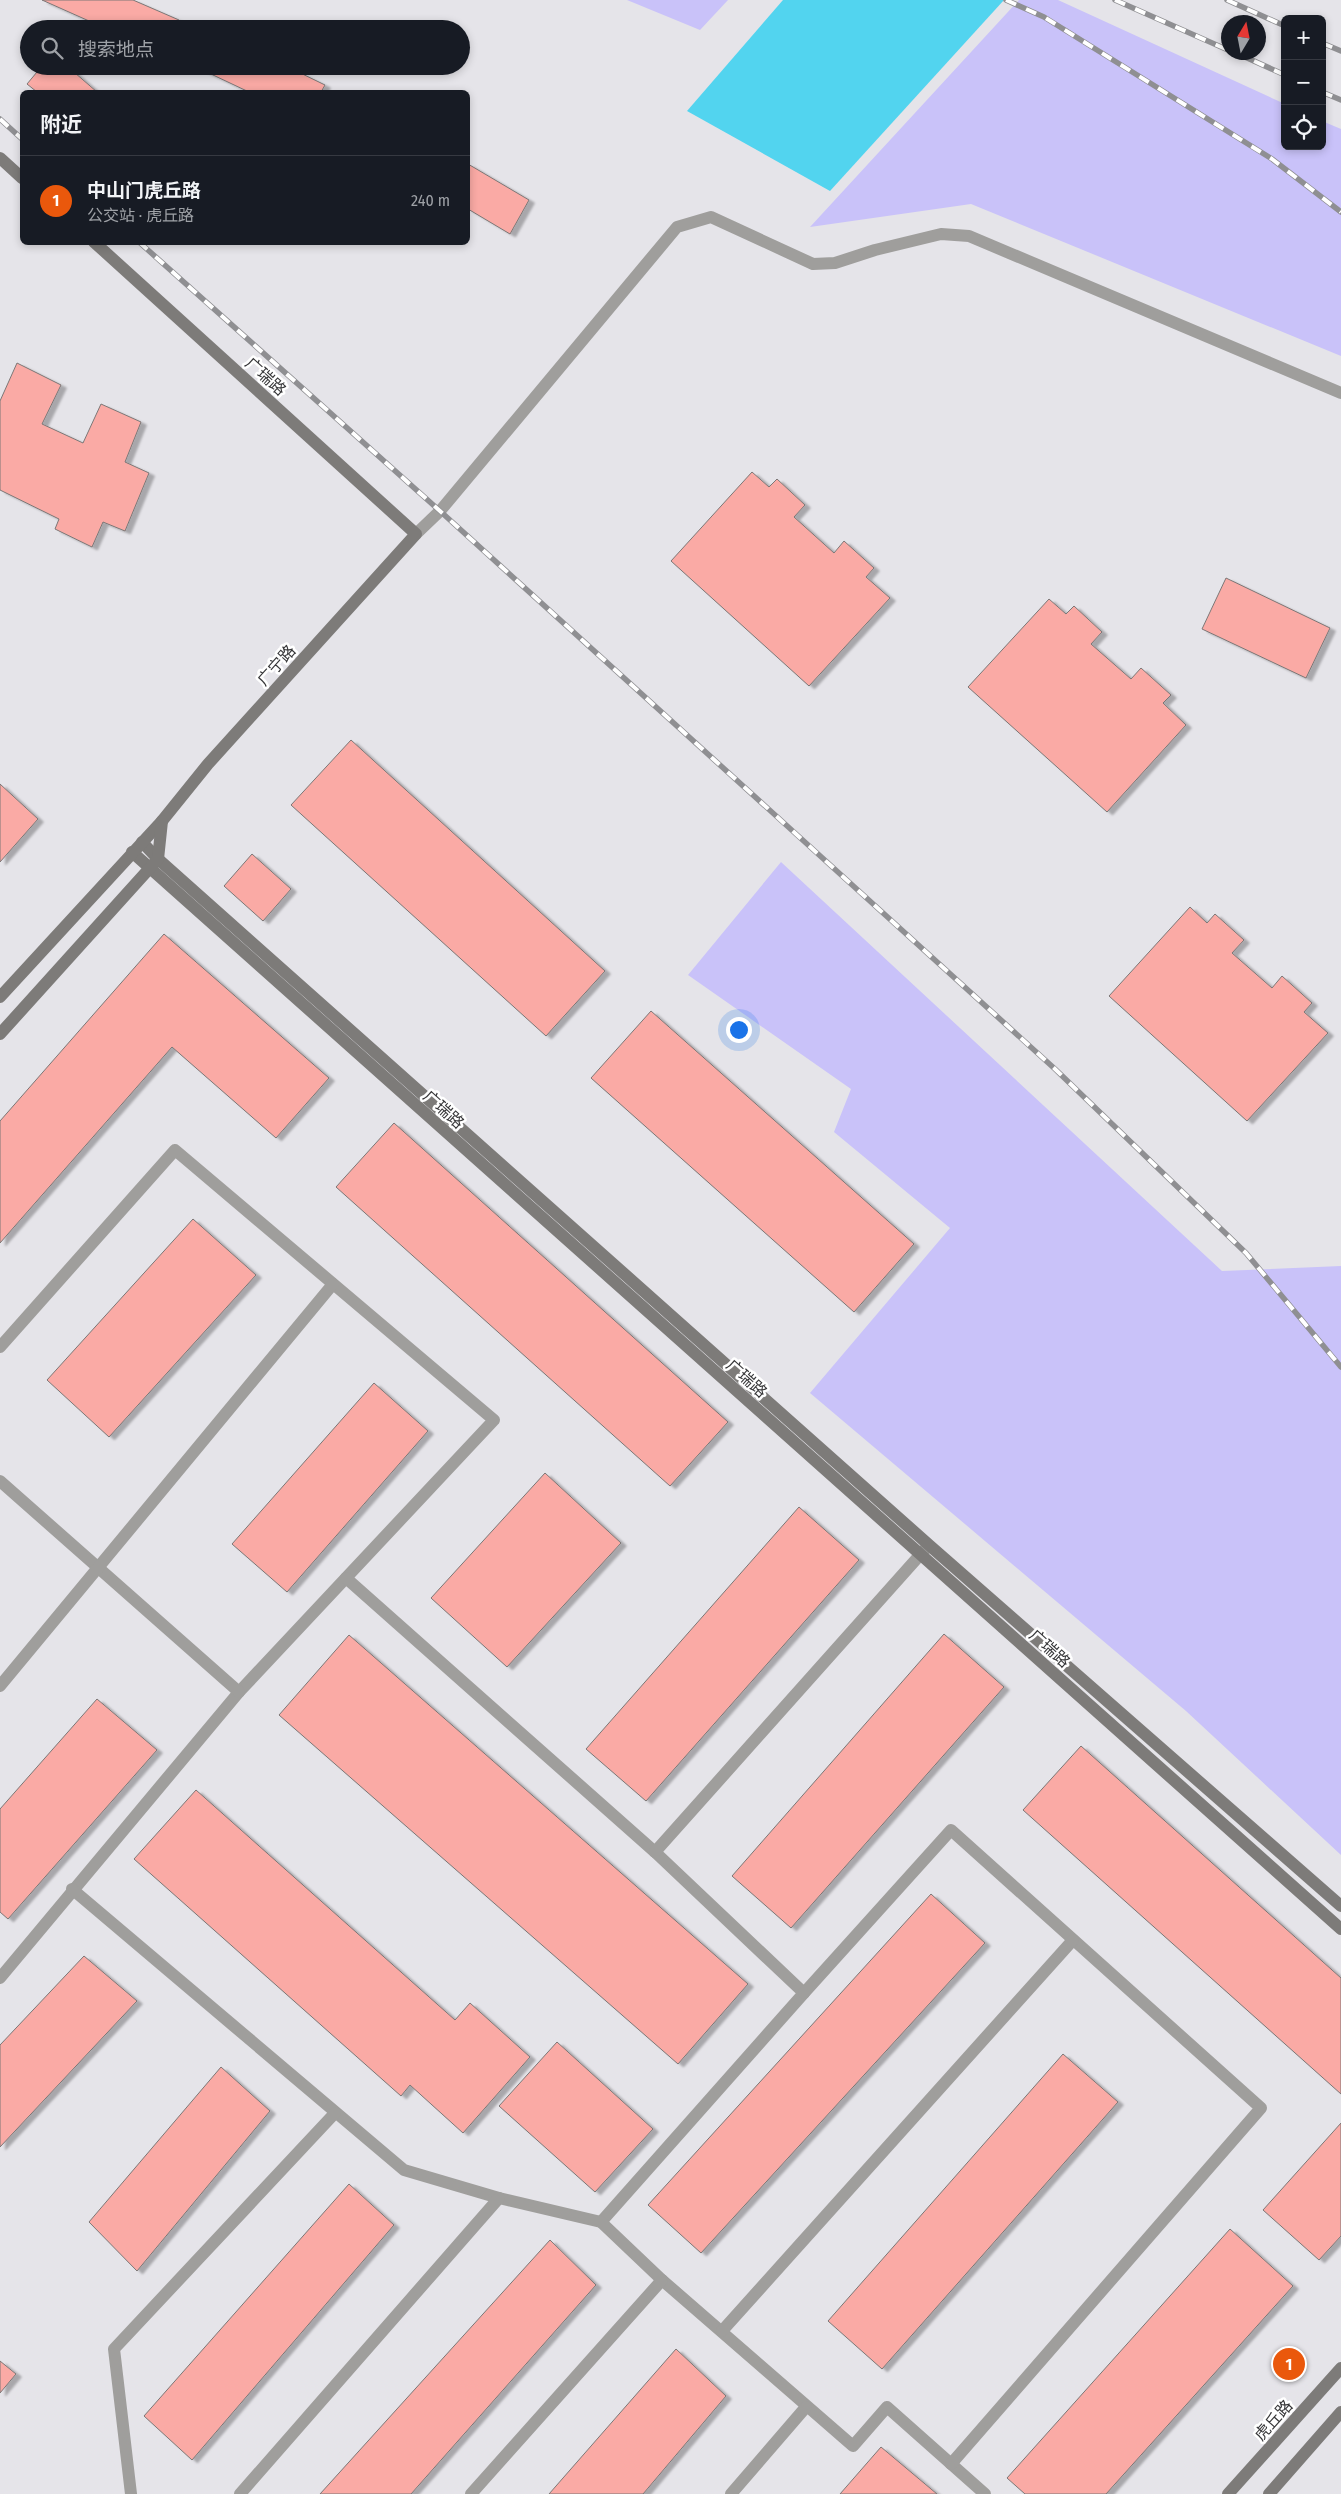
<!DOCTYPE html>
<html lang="zh">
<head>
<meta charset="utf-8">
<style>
  :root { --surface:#171b24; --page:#242831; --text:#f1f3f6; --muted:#9ea1a6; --line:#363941; --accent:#ea580c }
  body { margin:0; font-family:"Fira Sans Condensed","Noto Sans SC",sans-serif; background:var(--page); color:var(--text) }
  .controls { position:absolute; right:15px; top:15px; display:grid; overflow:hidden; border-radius:8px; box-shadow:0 2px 8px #0003 }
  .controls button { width:45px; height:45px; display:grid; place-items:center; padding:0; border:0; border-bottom:1px solid var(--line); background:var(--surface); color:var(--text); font:25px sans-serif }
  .compass { position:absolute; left:1221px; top:15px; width:45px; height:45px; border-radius:50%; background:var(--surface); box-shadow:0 2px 8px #0003; rotate:10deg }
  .you { position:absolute; left:738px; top:1029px; width:18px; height:18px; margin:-12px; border:4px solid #fff; border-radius:50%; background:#1a73e8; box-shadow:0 0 0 8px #1a73e833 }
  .badge { display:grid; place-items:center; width:32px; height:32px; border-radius:50%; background:var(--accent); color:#fff; font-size:16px; font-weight:700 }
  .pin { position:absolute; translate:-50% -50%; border:2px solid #fff; box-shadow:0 1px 5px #0006 }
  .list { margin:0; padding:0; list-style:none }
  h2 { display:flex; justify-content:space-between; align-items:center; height:65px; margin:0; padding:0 20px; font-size:21px }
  h2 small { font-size:16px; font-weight:400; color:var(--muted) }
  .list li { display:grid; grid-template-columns:32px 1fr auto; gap:15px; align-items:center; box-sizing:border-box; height:90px; padding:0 20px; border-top:1px solid var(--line) }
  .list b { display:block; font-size:19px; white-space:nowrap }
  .list p { margin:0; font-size:16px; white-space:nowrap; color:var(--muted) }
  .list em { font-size:16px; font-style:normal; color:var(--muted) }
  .icon { flex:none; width:28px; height:28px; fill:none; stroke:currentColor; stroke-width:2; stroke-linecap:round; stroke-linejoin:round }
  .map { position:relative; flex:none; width:1341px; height:2494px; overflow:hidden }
  .search { position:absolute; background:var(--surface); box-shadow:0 2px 8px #0003; left:20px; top:20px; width:450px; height:55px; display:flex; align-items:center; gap:12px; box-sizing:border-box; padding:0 18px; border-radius:28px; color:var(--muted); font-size:19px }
  .panel { position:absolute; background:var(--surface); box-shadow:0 2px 8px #0003; left:20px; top:90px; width:450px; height:155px; border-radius:8px }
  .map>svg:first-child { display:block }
</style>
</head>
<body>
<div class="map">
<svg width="1341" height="2494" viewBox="0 0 1341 2494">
  <defs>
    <filter id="shadow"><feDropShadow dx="5.5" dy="3" stdDeviation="1" flood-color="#0004"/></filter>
  </defs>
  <rect width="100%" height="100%" fill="#e5e4e9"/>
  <g fill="#c9c2f9">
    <path d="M627,0H728L700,30Z"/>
    <path d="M1019,0H1058L1285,104V146H1322V121L1341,129V356L971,204L810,227Z"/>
    <path d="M781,862L1222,1271L1341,1266V1855L1186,1711L810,1393L950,1228L834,1132L851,1089L688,975Z"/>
  </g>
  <path fill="#52d4ef" d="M783,0H1004L830,191L687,111Z"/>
  <g fill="#faaaa5" stroke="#7c7776" filter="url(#shadow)">
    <path d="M42,0H133L179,20L175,29H107Z"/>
    <path d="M42,66H67L97,92H37L27,84Z"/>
    <path d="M194,66H286L325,85L321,92H249Z"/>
    <path d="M468,164L529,200L510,234L468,209Z"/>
    <path d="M17,363L61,385L42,424L83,443L101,404L141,422L125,462L149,473L125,531L103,522L92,547L55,529L59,519L0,490V401Z"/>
    <path d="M752,472L769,487L777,479L805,505L794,517L834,553L844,541L874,568L866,577L890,598L809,686L671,561Z"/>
    <path d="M1226,578L1330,628L1306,678L1202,629Z"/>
    <path d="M1049,599L1066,614L1074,606L1102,632L1091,644L1131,679L1141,668L1171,695L1163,703L1186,725L1107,812L968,687Z"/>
    <path d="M351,740L605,971L546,1036L291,805Z"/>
    <path d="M0,784L38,819L0,862Z"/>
    <path d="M252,854L291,889L263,921L224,886Z"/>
    <path d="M1190,907L1207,923L1215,914L1244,940L1232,953L1272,988L1282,976L1312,1003L1304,1012L1328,1033L1247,1121L1109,996Z"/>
    <path d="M164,934L329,1078L276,1138L172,1047L0,1243V1121Z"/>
    <path d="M651,1011L914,1244L854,1312L591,1078Z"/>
    <path d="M394,1123L728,1422L670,1486L336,1187Z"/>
    <path d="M193,1219L256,1275L109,1437L47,1380Z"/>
    <path d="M374,1383L428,1431L287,1592L232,1544Z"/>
    <path d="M545,1473L621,1543L507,1667L431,1598Z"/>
    <path d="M799,1507L859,1560L646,1801L586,1749Z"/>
    <path d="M944,1634L1004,1687L791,1928L732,1876Z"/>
    <path d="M349,1635L748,1984L678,2064L279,1715Z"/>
    <path d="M97,1699L157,1750L8,1919L0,1912V1809Z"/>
    <path d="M1081,1746L1341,1978V2094L1023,1810Z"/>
    <path d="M196,1790L455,2020L470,2003L530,2057L463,2133L410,2085L401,2096L134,1859Z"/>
    <path d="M931,1894L985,1943L701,2253L648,2205Z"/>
    <path d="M84,1956L137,2001L0,2147V2045Z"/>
    <path d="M557,2042L653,2129L595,2192L499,2106Z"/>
    <path d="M1063,2054L1118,2102L882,2369L828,2321Z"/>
    <path d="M221,2067L270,2111L137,2271L89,2222Z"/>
    <path d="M1341,2123V2236L1319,2260L1263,2210Z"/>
    <path d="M349,2184L394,2225L192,2460L144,2416Z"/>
    <path d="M1230,2229L1293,2286L1106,2494H1025L1007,2478Z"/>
    <path d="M550,2240L596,2285L411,2494H320Z"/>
    <path d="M676,2349L726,2396L643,2494H549Z"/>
    <path d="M0,2361L16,2374L0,2393Z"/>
    <path d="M881,2447L937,2494H840Z"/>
  </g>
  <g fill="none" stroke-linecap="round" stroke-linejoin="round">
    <g stroke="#9f9e9c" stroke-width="12">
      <path d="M416,534L440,511L677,227L711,217L813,264L835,263L875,250L941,234L969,236L1341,393"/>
      <path d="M0,1347L175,1150L494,1420L239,1692L0,1978"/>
      <path d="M0,1481L239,1692"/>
      <path d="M346,1578L655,1852L804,1993L601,2222"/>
      <path d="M0,1686L333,1284"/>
      <path d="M655,1852L928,1546"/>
      <path d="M72,1889L404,2170L499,2198L601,2222L662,2280L853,2446L887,2407L985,2494"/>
      <path d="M804,1993L951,1830L1261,2108L951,2464"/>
      <path d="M722,2331L1073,1940"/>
      <path d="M131,2494L114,2349L335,2113"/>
      <path d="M240,2494L499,2198"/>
      <path d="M471,2494L662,2280"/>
      <path d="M731,2494L806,2407"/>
    </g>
    <g stroke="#7d7b79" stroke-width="12">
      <path d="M0,158L22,178"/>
      <path d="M142,842L158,859L929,1545L1341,1906"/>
      <path d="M132,852L1341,1929"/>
      <path d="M0,997L162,821L208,764L416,534L94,242"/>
      <path d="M0,1034L158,859L162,821"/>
      <path d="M1228,2494L1341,2368"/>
      <path d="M1269,2494L1341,2412"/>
    </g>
    <g stroke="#8f8f92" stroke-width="5.5">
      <g id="rail">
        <path d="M1006,0L1044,17L1272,159L1341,212"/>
        <path d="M1115,0L1228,50"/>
        <path d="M1227,0L1285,26"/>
        <path d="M1322,43L1341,51"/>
        <path d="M1234,52L1285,75"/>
        <path d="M1322,92L1341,100"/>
        <path d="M0,119L22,139"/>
        <path d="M139,242L440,511L1055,1069L1246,1253L1341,1367"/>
      </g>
    </g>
    <use href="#rail" stroke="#fff" stroke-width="4" stroke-dasharray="11" stroke-linecap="butt"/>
  </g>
  <g text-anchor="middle" stroke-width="5" stroke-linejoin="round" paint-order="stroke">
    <g font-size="16" fill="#363638" stroke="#fff">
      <text transform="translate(266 376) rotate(42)" y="6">广瑞路</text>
      <text transform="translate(276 665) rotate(-48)" y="6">广宁路</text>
      <text transform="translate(444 1109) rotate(42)" y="6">广瑞路</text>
      <text transform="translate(747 1378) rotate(42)" y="6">广瑞路</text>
      <text transform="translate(1050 1648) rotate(42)" y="6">广瑞路</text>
      <text transform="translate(1273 2420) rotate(-48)" y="6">虎丘路</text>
    </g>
  </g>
</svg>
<div class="controls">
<button>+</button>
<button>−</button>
<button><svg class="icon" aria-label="locate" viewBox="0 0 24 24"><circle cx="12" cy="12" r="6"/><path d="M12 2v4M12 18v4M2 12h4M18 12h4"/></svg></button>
</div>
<svg class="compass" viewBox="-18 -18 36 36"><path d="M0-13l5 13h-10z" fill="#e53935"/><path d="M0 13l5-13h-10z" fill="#9ea1a6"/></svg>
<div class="you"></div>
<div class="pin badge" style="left:1289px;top:2364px">1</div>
<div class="search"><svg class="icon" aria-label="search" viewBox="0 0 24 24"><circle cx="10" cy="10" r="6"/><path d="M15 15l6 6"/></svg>搜索地点</div>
<section class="panel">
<h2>附近<small></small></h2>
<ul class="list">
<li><span class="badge">1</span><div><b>中山门虎丘路</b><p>公交站 · 虎丘路</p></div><em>240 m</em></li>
</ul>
</section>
</div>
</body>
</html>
